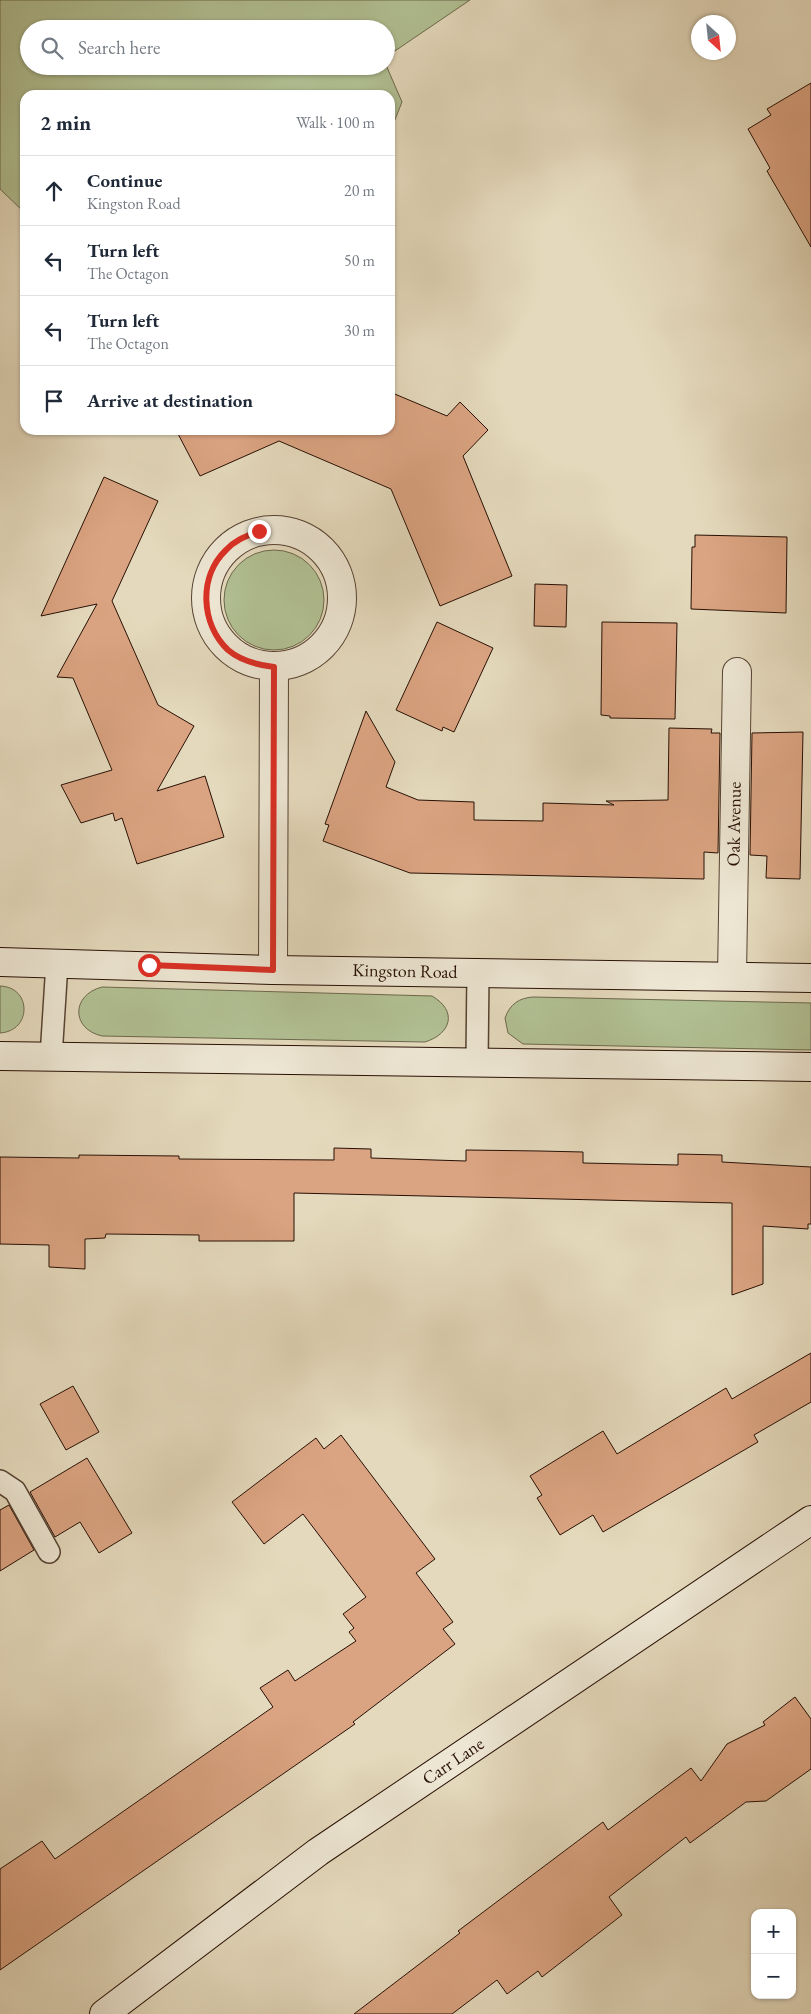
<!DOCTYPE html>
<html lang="en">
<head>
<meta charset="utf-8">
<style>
  :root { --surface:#fff; --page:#f2f2f3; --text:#1f2937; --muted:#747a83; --line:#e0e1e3 }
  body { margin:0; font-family:"EB Garamond",serif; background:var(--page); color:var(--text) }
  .controls { position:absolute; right:15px; bottom:15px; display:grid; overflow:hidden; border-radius:10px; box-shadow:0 1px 4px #0004 }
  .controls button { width:45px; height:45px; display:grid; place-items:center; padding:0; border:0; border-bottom:1px solid var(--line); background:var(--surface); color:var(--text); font:25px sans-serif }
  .compass { position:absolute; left:691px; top:15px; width:45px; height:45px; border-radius:50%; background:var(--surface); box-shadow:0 1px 4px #0004; rotate:153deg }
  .stop { position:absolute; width:15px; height:15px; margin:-11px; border:4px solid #d93025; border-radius:50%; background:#fff }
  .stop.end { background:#d93025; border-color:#fff; box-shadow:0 1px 5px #0008 }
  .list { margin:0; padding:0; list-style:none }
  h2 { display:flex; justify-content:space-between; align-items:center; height:65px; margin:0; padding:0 20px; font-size:21px }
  h2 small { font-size:16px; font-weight:400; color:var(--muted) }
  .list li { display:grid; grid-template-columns:32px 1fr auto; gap:15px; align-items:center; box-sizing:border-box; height:70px; padding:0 20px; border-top:1px solid var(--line) }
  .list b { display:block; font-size:19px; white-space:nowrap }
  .list p { margin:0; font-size:16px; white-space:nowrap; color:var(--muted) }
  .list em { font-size:16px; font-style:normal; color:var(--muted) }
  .icon { flex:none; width:28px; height:28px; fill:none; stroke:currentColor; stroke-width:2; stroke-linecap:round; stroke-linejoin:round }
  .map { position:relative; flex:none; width:811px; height:2014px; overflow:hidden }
  .search { position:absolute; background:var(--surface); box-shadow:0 1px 4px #0004; left:20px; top:20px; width:375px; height:55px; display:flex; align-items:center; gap:12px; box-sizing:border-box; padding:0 18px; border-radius:28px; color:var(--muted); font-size:19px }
  .panel { position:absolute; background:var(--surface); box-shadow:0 1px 4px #0004; left:20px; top:90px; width:375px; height:345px; border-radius:15px }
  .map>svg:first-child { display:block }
</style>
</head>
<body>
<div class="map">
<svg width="811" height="2014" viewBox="0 0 811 2014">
  <rect width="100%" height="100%" fill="#e4d9bc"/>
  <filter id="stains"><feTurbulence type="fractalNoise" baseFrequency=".004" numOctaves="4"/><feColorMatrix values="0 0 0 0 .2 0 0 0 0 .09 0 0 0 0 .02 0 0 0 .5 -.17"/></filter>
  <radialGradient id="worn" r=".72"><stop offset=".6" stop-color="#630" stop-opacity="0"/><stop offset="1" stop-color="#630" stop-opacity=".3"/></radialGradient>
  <g fill="#b1c093" stroke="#6c684c">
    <path d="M0,0H470L386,57V29H29V66L386,65L402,102L390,132V95H25V213L0,189Z"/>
    <circle cx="274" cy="600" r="50"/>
    <path d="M0,986C32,987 32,1031 0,1033Z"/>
    <path d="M102,987L432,996C458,1011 451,1034 425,1042L102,1036C71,1029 71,995 102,987Z"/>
    <path d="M533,997L811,1003V1050L523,1044L508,1033L505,1018C510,1004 519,998 533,997Z"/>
  </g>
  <g fill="#daa381" stroke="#270f04">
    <path d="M811,83V247L767,171L770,168L748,129L771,115L767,109Z"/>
    <path d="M390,392L447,416L460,402L488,430L463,456L512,576L440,606L391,489L279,441L200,476L176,430H390Z"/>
    <path d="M104,477L158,501L112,601L158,705L194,726L157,791L205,776L224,837L137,864L122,818L115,821L113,813L81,823L61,785L112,770L73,678L57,677L97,604L41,616Z"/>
    <path d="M695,535L787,537L786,613L691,609L692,547H695Z"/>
    <path d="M535,584L567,585L566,627L534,626Z"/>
    <path d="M437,622L493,648L454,732L443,727L442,731L396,710Z"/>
    <path d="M602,622L677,623L675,719L610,718V716L601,715Z"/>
    <path d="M366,711L395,762L386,787L418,800L474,802V820L543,821V803L614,805L606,801L668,800L669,728L712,729L711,733H720L718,853L704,852V879L410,873L323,841L329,825L325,824Z"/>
    <path d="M803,732L800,879L766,878L767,856L750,855L752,733Z"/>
    <path d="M334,1148L371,1149V1158L466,1161V1150L540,1151L583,1152V1163L678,1165V1154L722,1155V1162L811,1167V1224H808V1229L763,1226V1284L732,1295V1203L294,1193V1241H199V1235L106,1234L105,1238L85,1239V1269L49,1267V1245L0,1244V1157L79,1158V1155L179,1156V1159L334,1160Z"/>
    <path d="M811,1353V1402L754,1435L758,1442L603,1532L593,1515L560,1535L537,1498L542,1495L530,1476L603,1431L617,1454L726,1388L732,1399Z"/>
    <path d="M73,1386L99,1432L66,1450L40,1404Z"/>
    <path d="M341,1435L435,1559L416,1573L453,1622L443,1629L455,1644L353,1722L355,1724L0,1970V1869L42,1841L55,1859L273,1707L260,1688L288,1670L295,1681L356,1641L349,1632L354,1628L343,1614L366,1597L303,1514L264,1544L232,1502L316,1438L324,1449Z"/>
    <path d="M87,1458L132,1533L99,1553L80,1522L55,1537L30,1492Z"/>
    <path d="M9,1505L34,1550L0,1571V1510Z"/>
    <path d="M795,1697L811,1719V1769L766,1801L746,1802L690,1843L686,1837L609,1897L622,1915L542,1977L538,1971L507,1994L497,1980L452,2014H354L460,1933L458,1931L603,1822L608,1830L691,1768L701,1781L727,1744L765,1725L763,1722Z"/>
  </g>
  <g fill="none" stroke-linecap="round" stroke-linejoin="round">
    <g stroke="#564232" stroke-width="24">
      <g id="lane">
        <path d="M51,1057L57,963"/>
        <path d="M477,1062L478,972"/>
        <path d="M0,1481L15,1491L49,1552"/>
      </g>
    </g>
    <g stroke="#564232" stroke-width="30">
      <g id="street">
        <circle cx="274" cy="598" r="68"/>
        <path d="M273,970L274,667"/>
        <path d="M732,976L737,672"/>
      </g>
    </g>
    <g stroke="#270f04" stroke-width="30">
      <g id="secondary">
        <path d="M0,962L273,970L811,978"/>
        <path d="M0,1056L811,1067"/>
        <path d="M104,2014L318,1852L811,1520"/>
      </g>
    </g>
    <use href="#lane" stroke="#ede6d3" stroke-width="21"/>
    <use href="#street" stroke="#ede6d3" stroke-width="28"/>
    <use href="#secondary" stroke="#ede6d3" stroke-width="28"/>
  </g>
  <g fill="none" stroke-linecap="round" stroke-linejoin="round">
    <path stroke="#d93025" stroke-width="6" d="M149,965L273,970L274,667C258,665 241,661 228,650C201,624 198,577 226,550C235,540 247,536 259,531"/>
  </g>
  <g text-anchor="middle" stroke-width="4" stroke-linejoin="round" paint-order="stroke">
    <g font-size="18" fill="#270f04" stroke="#ede6d3">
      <text transform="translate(734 824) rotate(-89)" y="6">Oak Avenue</text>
      <text transform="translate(405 971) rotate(1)" y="6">Kingston Road</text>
      <text transform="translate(453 1761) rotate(-34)" y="6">Carr Lane</text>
    </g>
  </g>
  <rect width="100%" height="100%" filter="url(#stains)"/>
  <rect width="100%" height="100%" fill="url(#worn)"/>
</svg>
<div class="controls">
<button>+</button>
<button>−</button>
</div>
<svg class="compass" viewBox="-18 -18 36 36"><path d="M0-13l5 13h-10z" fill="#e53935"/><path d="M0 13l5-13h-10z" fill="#747a83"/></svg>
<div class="stop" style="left:149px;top:965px"></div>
<div class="stop end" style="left:259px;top:531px"></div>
<div class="search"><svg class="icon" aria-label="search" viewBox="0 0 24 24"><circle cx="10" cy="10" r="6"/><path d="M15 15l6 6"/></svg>Search here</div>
<section class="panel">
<h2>2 min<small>Walk · 100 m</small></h2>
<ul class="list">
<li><svg class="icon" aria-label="ahead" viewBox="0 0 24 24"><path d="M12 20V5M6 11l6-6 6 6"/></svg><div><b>Continue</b><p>Kingston Road</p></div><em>20 m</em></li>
<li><svg class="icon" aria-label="left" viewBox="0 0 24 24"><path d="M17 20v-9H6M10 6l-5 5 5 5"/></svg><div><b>Turn left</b><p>The Octagon</p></div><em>50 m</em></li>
<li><svg class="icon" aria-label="left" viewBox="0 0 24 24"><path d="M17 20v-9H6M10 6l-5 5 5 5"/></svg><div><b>Turn left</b><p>The Octagon</p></div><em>30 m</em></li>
<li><svg class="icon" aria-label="arrive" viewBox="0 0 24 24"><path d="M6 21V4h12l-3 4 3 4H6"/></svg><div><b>Arrive at destination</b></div></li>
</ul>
</section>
</div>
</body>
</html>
